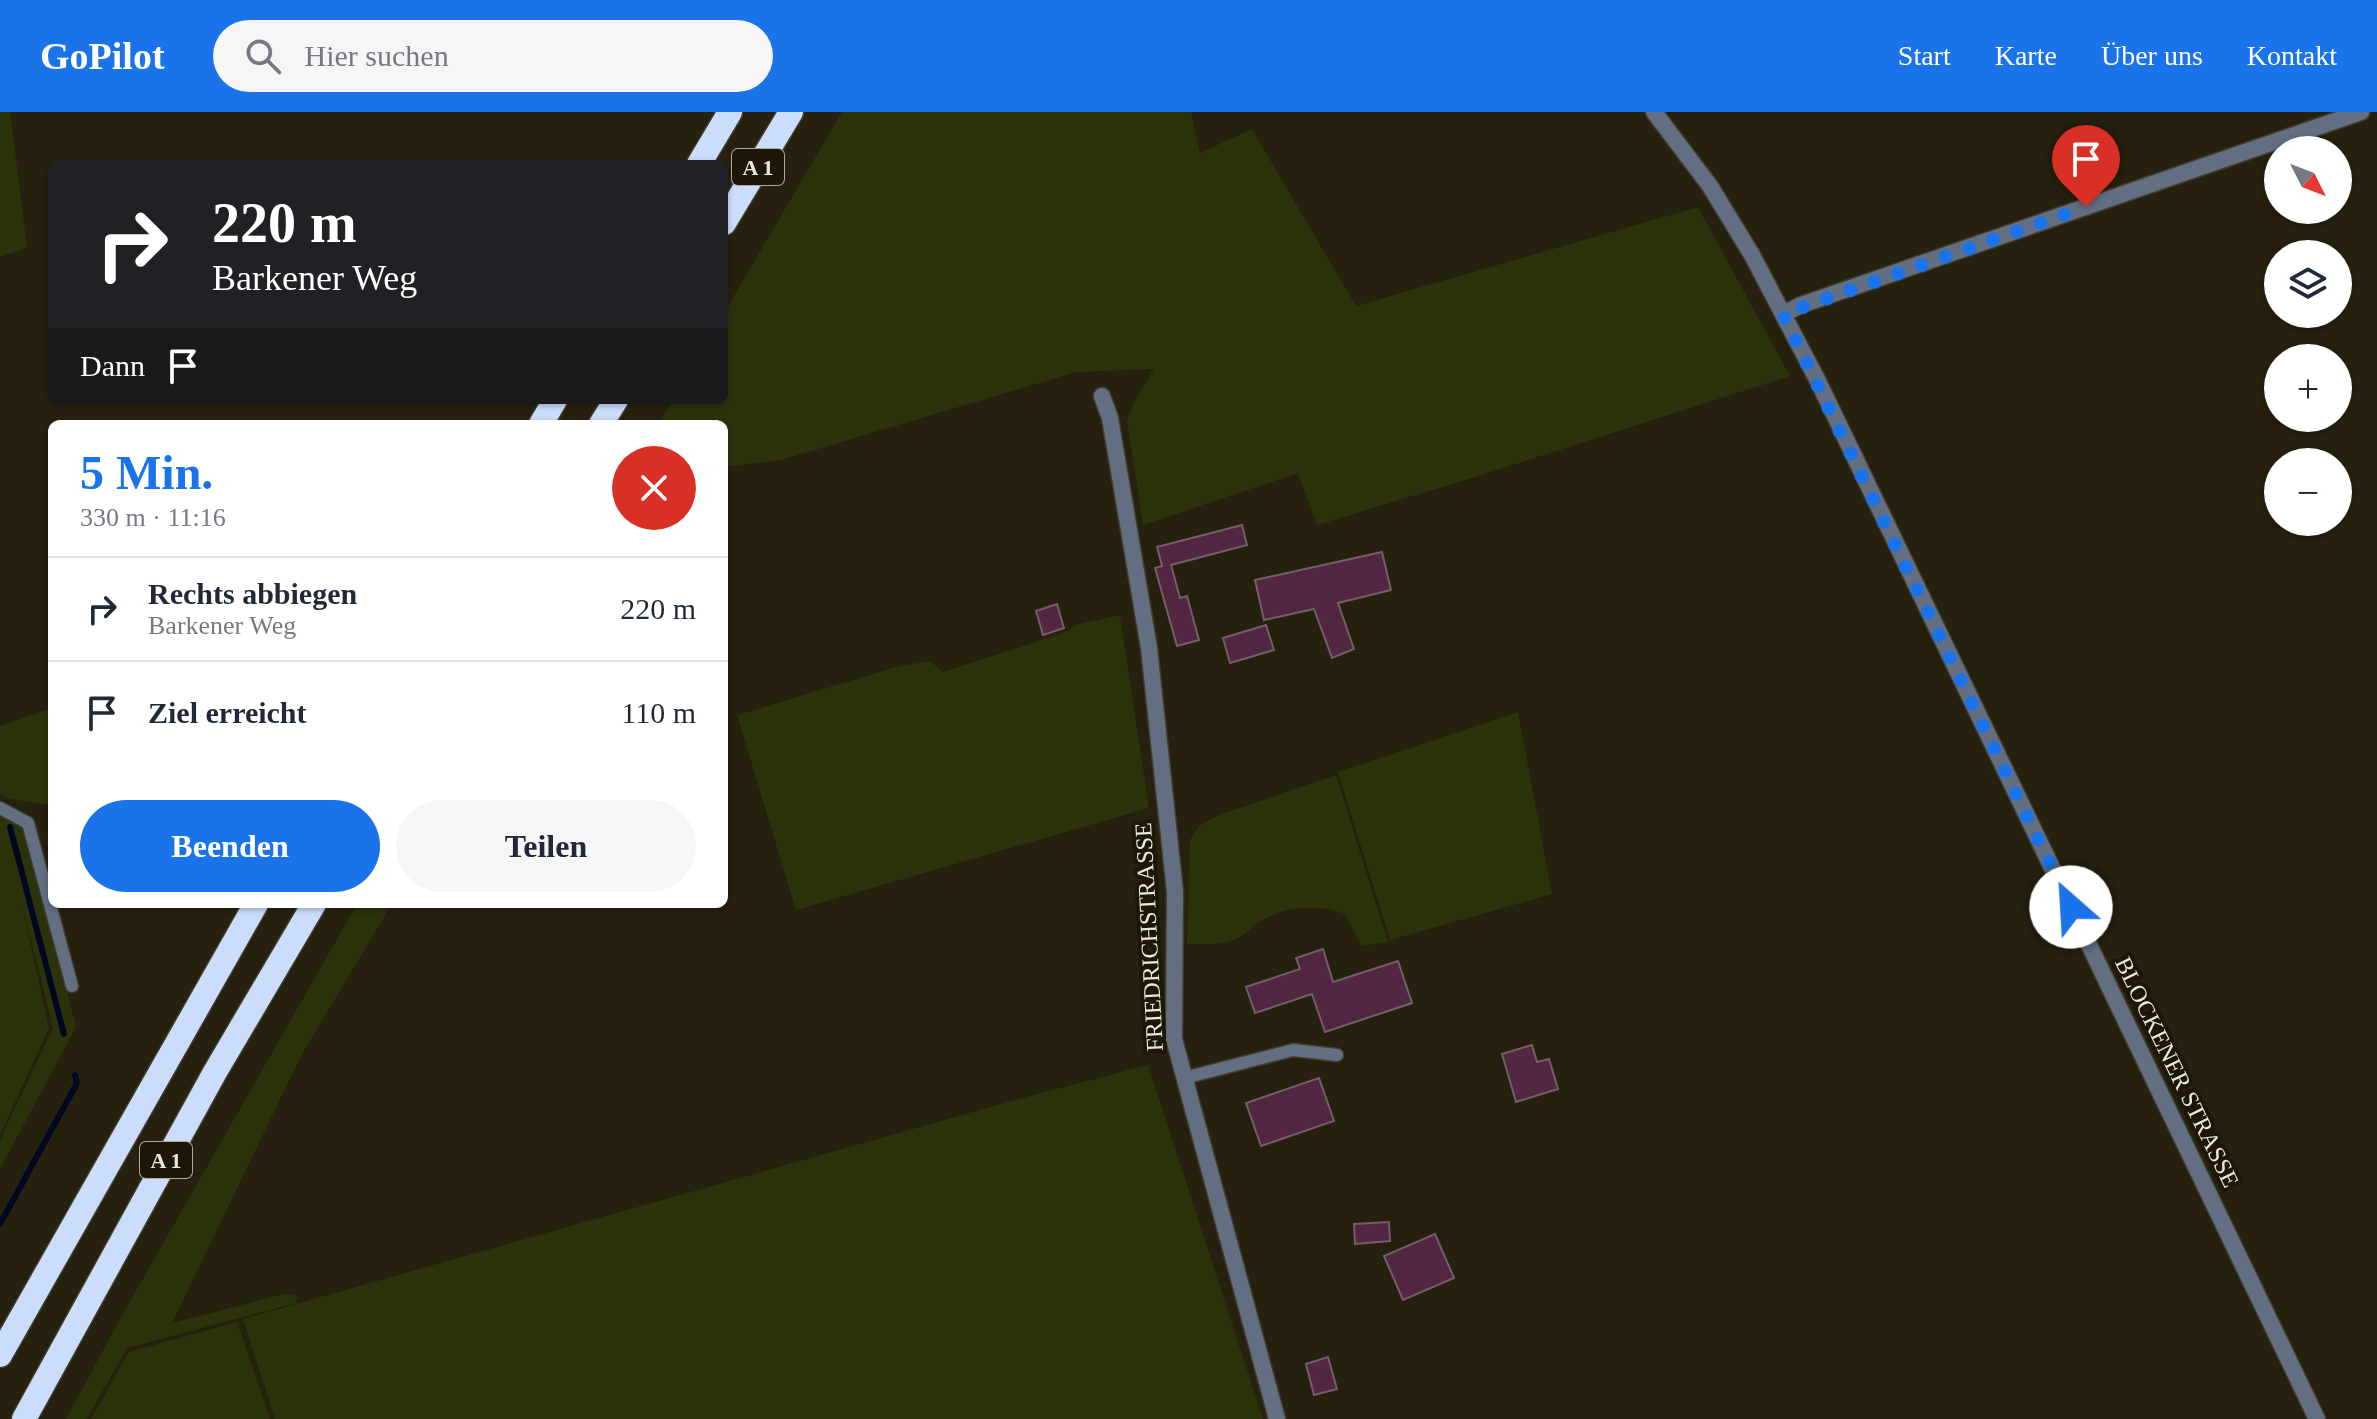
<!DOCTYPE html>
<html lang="de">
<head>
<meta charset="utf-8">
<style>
  body { margin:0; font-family:Georgia,serif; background:#f6f6f7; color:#1f2937; height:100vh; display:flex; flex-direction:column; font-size:30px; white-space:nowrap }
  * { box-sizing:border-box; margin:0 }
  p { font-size:26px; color:#747a83 }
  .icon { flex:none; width:44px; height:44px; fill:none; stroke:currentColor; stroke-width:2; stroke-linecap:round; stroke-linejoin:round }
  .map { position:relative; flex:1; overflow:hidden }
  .side { position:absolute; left:48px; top:308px; width:680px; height:488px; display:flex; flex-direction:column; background:#fff; border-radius:12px; box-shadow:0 2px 6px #0004 }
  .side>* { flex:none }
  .guide { position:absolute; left:48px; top:48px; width:680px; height:244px; border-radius:12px; box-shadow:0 2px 6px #0004; background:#202124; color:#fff; overflow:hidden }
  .needle { width:52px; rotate:132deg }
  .buttons { position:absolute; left:2264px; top:24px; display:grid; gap:16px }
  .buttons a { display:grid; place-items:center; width:88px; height:88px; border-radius:50%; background:#fff; box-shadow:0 2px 6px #0004; font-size:40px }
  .pin { position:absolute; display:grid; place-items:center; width:68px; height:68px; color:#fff; margin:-82px -34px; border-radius:50% 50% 50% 0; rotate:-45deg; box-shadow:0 0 8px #0007 }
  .pin .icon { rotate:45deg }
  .me { position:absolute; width:88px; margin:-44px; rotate:334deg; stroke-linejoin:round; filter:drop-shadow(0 0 6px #0008) }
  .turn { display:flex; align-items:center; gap:28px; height:168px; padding:0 32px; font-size:36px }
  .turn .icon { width:104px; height:104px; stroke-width:2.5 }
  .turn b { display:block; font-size:56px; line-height:68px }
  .then { display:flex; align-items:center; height:76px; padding:0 32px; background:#0003; gap:16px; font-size:30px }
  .round { display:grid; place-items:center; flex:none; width:84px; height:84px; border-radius:42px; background:#f6f6f7 }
  .headline { display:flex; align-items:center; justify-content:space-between; height:136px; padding:0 32px }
  h1 { font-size:48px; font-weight:700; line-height:60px; color:#1a73e8 }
  .cta { display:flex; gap:16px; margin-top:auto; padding:16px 32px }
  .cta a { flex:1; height:92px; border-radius:48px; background:#1a73e8; color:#fff; font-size:32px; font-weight:700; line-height:92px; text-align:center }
  .cta a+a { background:#f6f6f7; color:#1f2937 }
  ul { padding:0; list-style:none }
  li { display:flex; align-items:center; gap:24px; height:104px; padding:0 32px; border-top:2px solid #e0e1e3 }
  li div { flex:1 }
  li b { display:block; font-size:30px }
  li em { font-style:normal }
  header { display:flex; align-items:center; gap:48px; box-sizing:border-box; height:112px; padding:0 40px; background:#1a73e8; color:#fff }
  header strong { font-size:38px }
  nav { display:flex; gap:44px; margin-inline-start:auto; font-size:28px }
  .search { width:560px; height:72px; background:#f6f6f7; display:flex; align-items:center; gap:20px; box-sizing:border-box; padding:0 28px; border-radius:44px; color:#747a83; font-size:30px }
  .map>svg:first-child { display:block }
  .green { fill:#2b330a }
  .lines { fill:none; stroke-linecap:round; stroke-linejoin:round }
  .stream { stroke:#000720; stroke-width:6 }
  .building { fill:#532641; stroke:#735e69; stroke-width:2 }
  .service-casing { stroke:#413c2b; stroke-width:15 }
  .minor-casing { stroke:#413c2b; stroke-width:19 }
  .tertiary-casing { stroke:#413c2b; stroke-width:19 }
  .motorway-casing { stroke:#413c2b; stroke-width:27 }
  .service { stroke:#636e83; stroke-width:12 }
  .minor { stroke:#636e83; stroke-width:16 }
  .tertiary { stroke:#636e83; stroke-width:16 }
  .motorway { stroke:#ccddfc; stroke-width:24 }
  .route { stroke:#1a73e8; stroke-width:14; stroke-dasharray:0 25.2 }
  .labels { text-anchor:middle; stroke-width:8; stroke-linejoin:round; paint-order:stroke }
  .shield { fill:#1c1706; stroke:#aca99c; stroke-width:2 }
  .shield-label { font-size:22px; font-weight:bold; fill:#eae7dc }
  .street-label { font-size:24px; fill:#eae7dc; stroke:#1c1706 }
</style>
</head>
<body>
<header>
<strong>GoPilot</strong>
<div class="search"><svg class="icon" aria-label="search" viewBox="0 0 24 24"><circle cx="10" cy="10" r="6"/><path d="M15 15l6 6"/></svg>Hier suchen</div>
<nav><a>Start</a><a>Karte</a><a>Über uns</a><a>Kontakt</a></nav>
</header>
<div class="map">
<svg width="2377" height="1307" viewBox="0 0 2377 1307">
  <rect width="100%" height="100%" fill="#26200e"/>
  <!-- green -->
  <g class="green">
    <path d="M0,0H10L27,136L0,145Z"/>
    <path d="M842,0H1191L1200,41L1252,17L1356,194L1698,95L1790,264L1472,366L1317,413L1298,361L1143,413L1127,308L1134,290L1154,257L1076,260L781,348L724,355V312H659L673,288H724V201Z"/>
    <path d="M1120,503L1149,696L796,798L737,603L900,554L930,549L943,560L1042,528L1070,518L1075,513Z"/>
    <path d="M52,596V694L5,686L0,682V614Z"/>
    <path d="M1518,600L1552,782L1390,828L1338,660Z"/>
    <path d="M1336,663L1388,830L1362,834L1345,802C1315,791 1283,794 1256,812C1250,817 1244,824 1236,827C1221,834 1203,832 1187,832L1190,728L1199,714L1219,703Z"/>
    <path d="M0,702L25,715L76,915L0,1057V1028L53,916L21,788L49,916L0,1023Z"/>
    <path d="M357,792H392L302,942L172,1211L284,1182L297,1184L296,1191L127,1236L87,1307H66L121,1205Z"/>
    <path d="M1148,953L1263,1307H275L243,1207L1026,985Z"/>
    <path d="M237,1210L270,1307H91L129,1240Z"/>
  </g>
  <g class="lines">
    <!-- stream -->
    <g class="stream">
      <path d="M10,715L64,922"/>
      <path d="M0,1112L77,971L75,963"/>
    </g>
  </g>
  <!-- building -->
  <g class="building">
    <path d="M1242,413L1247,433L1171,453L1180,486L1187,484L1199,528L1177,534L1155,456L1162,454L1157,435Z"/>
    <path d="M1382,440L1391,478L1338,491L1354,537L1332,546L1314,497L1264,508L1255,468Z"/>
    <path d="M1057,492L1064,516L1043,523L1036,499Z"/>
    <path d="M1266,513L1274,538L1230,551L1223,526Z"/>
    <path d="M1323,837L1333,870L1398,849L1412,891L1325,920L1312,882L1255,901L1246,875L1300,857L1296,846Z"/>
    <path d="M1532,933L1537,950L1549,947L1558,977L1516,990L1502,942Z"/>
    <path d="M1319,966L1334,1009L1261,1034L1246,991Z"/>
    <path d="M1389,1110L1390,1129L1355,1132L1354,1112Z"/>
    <path d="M1435,1122L1454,1166L1403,1188L1384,1144Z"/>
    <path d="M1328,1245L1337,1277L1314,1283L1306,1252Z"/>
  </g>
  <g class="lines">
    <!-- service casing -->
    <g class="service-casing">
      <g id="service">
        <path d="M0,696L28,711L72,874"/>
        <path d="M1184,966L1293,938L1337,943"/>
      </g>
    </g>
    <!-- minor casing -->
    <g class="minor-casing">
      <g id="minor">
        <path d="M1783,202L1801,193L2361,0"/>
        <path d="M1102,284L1110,306L1149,536L1175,780L1174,927L1277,1307"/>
      </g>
    </g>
    <!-- tertiary casing -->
    <g class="tertiary-casing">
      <path id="tertiary" d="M1654,0L1710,74L1752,143L1818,269L2317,1307"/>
    </g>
    <!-- motorway casing -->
    <g class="motorway-casing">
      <g id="motorway">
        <path d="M699,52L730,0"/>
        <path d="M724,111L791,0"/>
        <path d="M541,312L555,288"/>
        <path d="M601,312L616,288"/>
        <path d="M0,1243L256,792"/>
        <path d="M24,1307L215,960L314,792"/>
      </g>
    </g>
    <!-- service -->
    <use href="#service" class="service"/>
    <!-- minor -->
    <use href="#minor" class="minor"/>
    <!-- tertiary -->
    <use href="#tertiary" class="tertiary"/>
    <!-- motorway -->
    <use href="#motorway" class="motorway"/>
  </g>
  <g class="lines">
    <!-- route -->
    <path class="route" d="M2071,795L1783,202L2086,95"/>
  </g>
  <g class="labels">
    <!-- shield labels -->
    <g class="shield">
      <rect x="732" y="37" width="52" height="36" rx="6"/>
      <rect x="140" y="1030" width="52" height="36" rx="6"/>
    </g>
    <g class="shield-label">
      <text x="758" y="63">A 1</text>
      <text x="166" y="1056">A 1</text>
    </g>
    <!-- street labels -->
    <g class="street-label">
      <text transform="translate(1149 825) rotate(-93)" y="8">FRIEDRICHSTRASSE</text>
      <text transform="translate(2177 960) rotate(64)" y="8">BLOCKENER STRASSE</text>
    </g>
  </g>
</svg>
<div class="buttons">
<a><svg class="needle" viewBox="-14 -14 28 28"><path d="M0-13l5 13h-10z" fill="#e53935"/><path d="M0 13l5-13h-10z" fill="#747a83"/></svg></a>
<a><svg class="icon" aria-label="layers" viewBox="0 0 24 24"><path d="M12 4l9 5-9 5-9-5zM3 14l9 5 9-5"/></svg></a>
<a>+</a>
<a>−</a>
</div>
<div class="pin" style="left:2086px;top:95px;background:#d93025"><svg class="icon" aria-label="arrive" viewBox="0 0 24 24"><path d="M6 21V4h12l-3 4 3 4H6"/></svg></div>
<svg class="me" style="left:2071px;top:795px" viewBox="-20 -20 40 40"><circle r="19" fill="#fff"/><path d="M0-13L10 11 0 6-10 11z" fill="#1a73e8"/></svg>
<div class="guide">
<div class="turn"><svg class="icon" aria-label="right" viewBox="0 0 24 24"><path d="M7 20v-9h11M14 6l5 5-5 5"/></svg><div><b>220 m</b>Barkener Weg</div></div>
<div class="then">Dann<svg class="icon" aria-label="arrive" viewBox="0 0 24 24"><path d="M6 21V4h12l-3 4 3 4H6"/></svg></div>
</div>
<section class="side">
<div class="headline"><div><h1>5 Min.</h1><p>330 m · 11:16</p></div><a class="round" style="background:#d93025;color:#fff"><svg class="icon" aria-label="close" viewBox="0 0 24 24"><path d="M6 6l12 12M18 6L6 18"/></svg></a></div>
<ul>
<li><svg class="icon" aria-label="right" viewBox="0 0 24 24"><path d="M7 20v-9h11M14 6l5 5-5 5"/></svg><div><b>Rechts abbiegen</b><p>Barkener Weg</p></div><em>220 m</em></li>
<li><svg class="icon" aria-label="arrive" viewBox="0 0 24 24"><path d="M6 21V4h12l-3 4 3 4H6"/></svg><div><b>Ziel erreicht</b></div><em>110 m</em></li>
</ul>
<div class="cta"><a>Beenden</a><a>Teilen</a></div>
</section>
</div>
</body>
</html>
